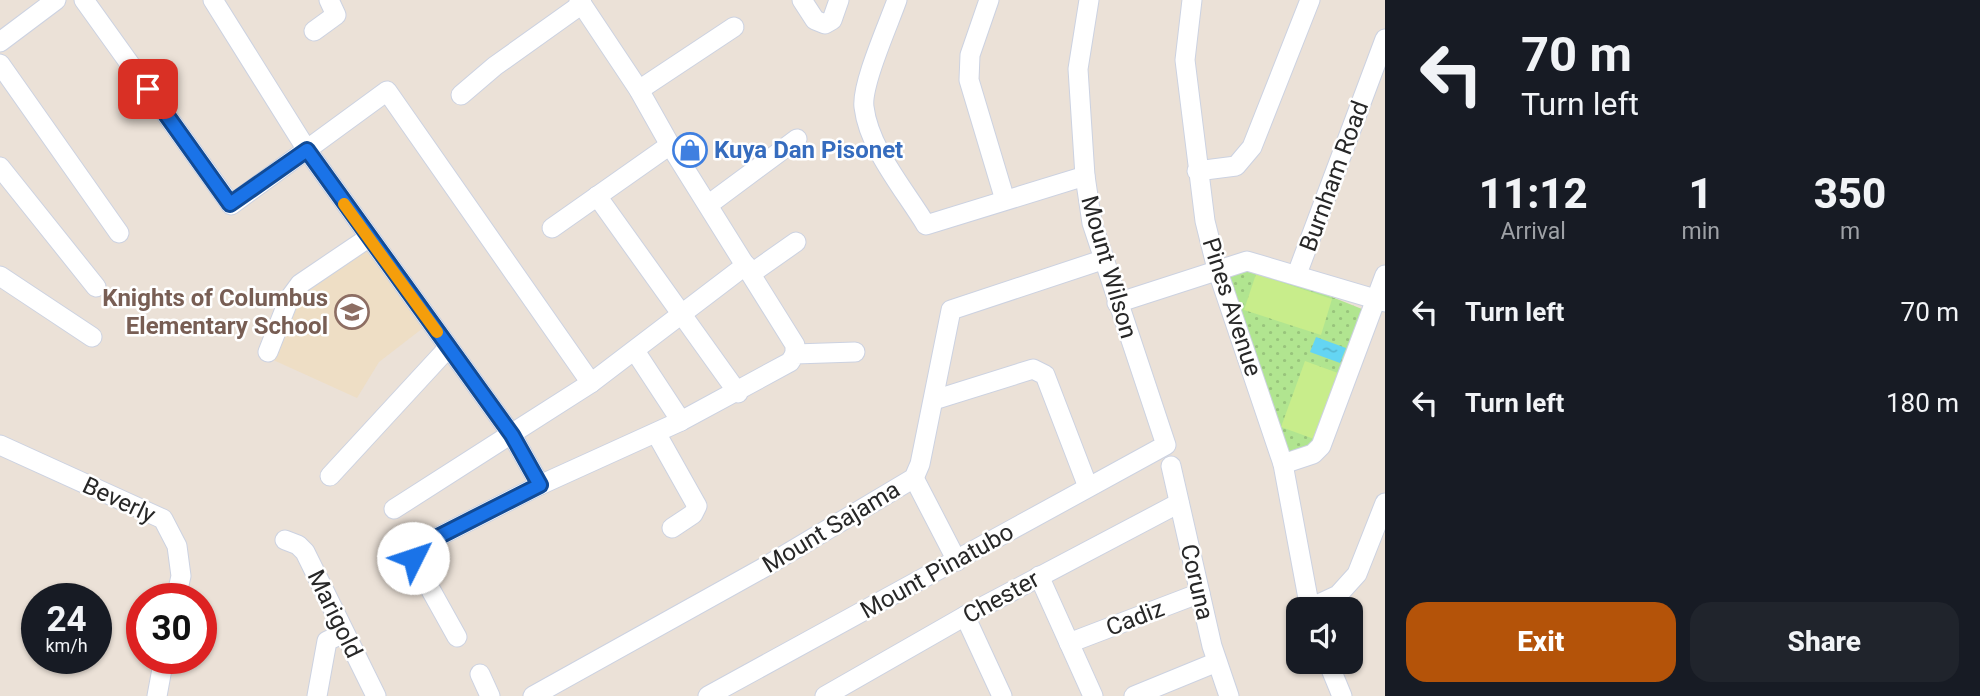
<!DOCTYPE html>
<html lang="en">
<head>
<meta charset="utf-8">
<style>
  body { margin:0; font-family:Roboto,sans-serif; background:#20242c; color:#f1f3f6; height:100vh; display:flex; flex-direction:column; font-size:26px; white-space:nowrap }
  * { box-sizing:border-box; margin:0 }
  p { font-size:23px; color:#9ea1a6 }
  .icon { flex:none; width:38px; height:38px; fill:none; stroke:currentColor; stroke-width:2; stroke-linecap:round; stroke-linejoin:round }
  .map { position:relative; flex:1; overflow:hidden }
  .details { display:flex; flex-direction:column; background:#171b24; width:595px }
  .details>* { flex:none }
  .top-card { background:#171b24; color:#f1f3f6; overflow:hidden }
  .fabs { position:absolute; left:1286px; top:597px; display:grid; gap:14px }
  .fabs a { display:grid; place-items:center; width:77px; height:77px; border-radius:14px; background:#171b24; box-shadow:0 2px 5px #0004; font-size:35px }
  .speed { position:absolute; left:21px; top:583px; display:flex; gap:14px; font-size:35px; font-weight:700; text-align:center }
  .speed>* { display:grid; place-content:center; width:91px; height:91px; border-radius:50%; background:#171b24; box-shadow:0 2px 5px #0004; line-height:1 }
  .speed small { font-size:18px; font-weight:400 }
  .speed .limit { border:10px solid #d22; background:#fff; color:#111 }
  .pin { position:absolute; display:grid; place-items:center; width:60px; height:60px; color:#fff; margin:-30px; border-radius:14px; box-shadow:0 4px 10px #0006 }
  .me { position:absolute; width:77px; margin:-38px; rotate:49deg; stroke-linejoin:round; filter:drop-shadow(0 0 5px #0008) }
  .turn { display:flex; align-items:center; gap:24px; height:147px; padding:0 21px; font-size:32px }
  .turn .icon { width:91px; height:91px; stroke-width:2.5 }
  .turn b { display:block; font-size:49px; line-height:60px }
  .eta { display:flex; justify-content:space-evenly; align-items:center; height:119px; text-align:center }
  .eta b { font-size:42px; font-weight:800; line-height:49px }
  .primary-button { display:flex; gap:14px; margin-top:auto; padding:14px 21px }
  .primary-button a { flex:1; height:80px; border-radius:21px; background:#b45309; color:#fff; font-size:28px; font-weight:800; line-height:80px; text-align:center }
  .primary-button a+a { background:#20242c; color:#f1f3f6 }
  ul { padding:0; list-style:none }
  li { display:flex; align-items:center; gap:21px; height:91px; padding:0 21px }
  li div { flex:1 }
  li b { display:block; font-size:26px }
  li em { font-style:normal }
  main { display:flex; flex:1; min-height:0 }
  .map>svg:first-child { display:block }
  .education { fill:#eedec5 }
  .park { fill:url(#park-dots) }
  .pitch { fill:#c8ed8b }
  .water { fill:url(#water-ripples) }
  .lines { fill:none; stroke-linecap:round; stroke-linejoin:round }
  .minor-casing { stroke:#ccd2e1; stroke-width:21 }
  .minor { stroke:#fff; stroke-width:19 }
  .route-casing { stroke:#114b97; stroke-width:18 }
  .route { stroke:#1a73e8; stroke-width:12 }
  .slow { stroke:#f59e0b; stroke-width:12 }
  .labels { text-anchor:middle; stroke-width:5; stroke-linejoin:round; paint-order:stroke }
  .shop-label { font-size:24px; font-weight:bold; fill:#366cbe; stroke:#fff; text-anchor:start }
  .street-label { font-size:24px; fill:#272727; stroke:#fff }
  .education-label { font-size:24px; font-weight:bold; fill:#785e54; stroke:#fff; text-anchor:end }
</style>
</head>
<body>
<main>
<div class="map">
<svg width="1385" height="696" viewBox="0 0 1385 696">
  <defs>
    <pattern id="park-dots" width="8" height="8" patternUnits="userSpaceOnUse" patternTransform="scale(1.75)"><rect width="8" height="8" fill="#b1e590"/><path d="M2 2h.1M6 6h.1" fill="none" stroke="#98c47c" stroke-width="1.8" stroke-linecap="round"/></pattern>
    <pattern id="water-ripples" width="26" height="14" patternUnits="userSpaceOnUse" patternTransform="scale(1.75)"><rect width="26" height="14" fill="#64d5f3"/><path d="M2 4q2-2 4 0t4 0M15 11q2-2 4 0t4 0" fill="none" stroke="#57b7d0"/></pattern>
  </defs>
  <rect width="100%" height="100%" fill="#ebe1d7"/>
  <!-- education -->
  <path class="education" d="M364,246L423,328L379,362L357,398L271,359L300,295Z"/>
  <!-- park -->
  <path class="park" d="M1252,265L1367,311L1315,443L1291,456L1285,452L1228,279L1232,272Z"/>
  <!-- pitch -->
  <g class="pitch">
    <path d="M1256,274L1332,299L1321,335L1244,310Z"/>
    <path d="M1305,361L1338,373L1314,439L1281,427Z"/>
  </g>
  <!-- water -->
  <path class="water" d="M1316,337L1346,348L1340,363L1310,352Z"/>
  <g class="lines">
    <!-- minor casing -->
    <g class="minor-casing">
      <g id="minor">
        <path d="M84,0L231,205L387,91L591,383"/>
        <path d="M213,0L307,150L512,435L540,485"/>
        <path d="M579,0L639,90L670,145L795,345V354"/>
        <path d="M802,0L815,20L825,24L832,20L839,0"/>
        <path d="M897,0C889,23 861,85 864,107C869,149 905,190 926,225L1085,176"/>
        <path d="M989,0L970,55L969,80L1005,200"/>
        <path d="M1192,0L1185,60L1205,221L1217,269L1283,464L1310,609"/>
        <path d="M314,31L336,15L329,0"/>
        <path d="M0,42L56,0"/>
        <path d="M0,64L119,233"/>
        <path d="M639,90L734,27"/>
        <path d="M461,95L495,66L582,4"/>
        <path d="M0,167L96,287"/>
        <path d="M1197,171L1236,166L1252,147L1310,0"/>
        <path d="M597,196L738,393"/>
        <path d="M708,205L797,139"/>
        <path d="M552,228L670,145"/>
        <path d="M752,273L796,242"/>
        <path d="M1297,274L1385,39"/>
        <path d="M0,276L92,337"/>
        <path d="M1117,303L1247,261L1385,302"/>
        <path d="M635,351L681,421"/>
        <path d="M268,352L289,299L300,284L368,238"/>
        <path d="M934,400L1033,369L1045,375L1088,487"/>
        <path d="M656,433L697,506L693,514L672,528"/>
        <path d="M0,445L163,519L177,546L181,576L176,598"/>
        <path d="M1283,464L1313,454L1321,446L1385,275"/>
        <path d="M1171,466L1212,646L1229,696"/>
        <path d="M330,476L448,348"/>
        <path d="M914,478L957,561"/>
        <path d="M394,509L591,383L746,265"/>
        <path d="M285,540L298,545L305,552L376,696"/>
        <path d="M1039,576L1093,696"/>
        <path d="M1310,608L1338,595L1357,574L1385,503"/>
        <path d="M965,616L1002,696"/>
        <path d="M457,637L413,558L412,554L420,546L540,485L681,421L790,362L795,354L855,352"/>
        <path d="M1069,643L1200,593"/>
        <path d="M1328,662L1342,696"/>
        <path d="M480,674L490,696"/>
        <path d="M157,696L164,658"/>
        <path d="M317,696L327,641L344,633"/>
        <path d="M533,696L763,568L914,478L920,464L951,310L1102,260"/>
        <path d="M708,696L1166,445L1092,223L1085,176L1078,69L1089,0"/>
        <path d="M825,696L965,616L1179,503"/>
        <path d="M1134,696L1217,662"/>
      </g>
    </g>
    <!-- minor -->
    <use href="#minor" class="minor"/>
  </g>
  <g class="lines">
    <!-- route casing -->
    <g class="route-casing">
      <path id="route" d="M148,89L230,204L307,150L512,435L540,485L420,546L412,554L413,558"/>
    </g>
    <!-- route -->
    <use href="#route" class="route"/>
    <!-- slow -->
    <path class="slow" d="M344,204L437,332"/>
  </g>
  <!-- icons -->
  <defs>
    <g id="shop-ring" transform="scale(1.75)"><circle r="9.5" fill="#fff" stroke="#3f7fe0" stroke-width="1.5"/><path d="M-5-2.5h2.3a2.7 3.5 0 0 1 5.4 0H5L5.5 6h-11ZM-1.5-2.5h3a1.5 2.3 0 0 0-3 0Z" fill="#3f7fe0"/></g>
    <g id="school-ring" transform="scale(1.75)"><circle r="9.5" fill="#fff" stroke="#8d6e63" stroke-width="1.5"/><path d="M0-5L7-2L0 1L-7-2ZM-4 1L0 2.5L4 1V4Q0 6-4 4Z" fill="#8d6e63"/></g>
  </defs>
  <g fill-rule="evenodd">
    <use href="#shop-ring" x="690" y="150"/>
    <use href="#school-ring" x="352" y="312"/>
  </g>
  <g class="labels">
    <!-- shop labels -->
    <g class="shop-label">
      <text x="714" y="158">Kuya Dan Pisonet</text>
    </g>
    <!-- street labels -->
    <g class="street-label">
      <text transform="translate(1334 176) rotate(-70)" y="8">Burnham Road</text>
      <text transform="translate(1109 267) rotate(74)" y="8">Mount Wilson</text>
      <text transform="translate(1232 307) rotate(72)" y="8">Pines Avenue</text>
      <text transform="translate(119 500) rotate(25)" y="8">Beverly</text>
      <text transform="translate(831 527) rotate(-31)" y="8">Mount Sajama</text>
      <text transform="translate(937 571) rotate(-29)" y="8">Mount Pinatubo</text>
      <text transform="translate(1197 582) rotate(77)" y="8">Coruna</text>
      <text transform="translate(1001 597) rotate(-29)" y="8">Chester</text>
      <text transform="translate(335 614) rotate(64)" y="8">Marigold</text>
      <text transform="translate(1135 618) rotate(-21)" y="8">Cadiz</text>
    </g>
    <!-- education labels -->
    <g class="education-label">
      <text x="328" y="306">Knights of Columbus<tspan x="328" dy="28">Elementary School</tspan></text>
    </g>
  </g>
</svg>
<div class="fabs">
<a><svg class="icon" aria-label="sound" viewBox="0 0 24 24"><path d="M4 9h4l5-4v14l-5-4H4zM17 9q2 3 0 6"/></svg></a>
</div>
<div class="speed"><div>24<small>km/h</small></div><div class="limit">30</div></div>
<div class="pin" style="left:148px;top:89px;background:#d93025"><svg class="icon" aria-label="arrive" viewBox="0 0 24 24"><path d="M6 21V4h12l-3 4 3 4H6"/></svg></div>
<svg class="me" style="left:413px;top:558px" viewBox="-20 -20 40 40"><circle r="19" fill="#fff"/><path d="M0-13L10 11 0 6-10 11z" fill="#1a73e8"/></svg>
</div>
<section class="details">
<div class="top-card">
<div class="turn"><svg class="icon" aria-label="left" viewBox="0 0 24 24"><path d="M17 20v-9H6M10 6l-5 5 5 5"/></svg><div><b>70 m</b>Turn left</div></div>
</div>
<div class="eta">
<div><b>11:12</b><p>Arrival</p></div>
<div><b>1</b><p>min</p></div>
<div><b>350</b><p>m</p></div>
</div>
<ul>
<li><svg class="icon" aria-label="left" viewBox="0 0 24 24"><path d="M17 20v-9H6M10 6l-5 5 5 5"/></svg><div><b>Turn left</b></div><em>70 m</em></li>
<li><svg class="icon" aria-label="left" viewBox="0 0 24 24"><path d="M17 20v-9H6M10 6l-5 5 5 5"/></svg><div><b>Turn left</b></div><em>180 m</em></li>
</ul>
<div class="primary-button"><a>Exit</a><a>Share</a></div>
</section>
</main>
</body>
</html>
